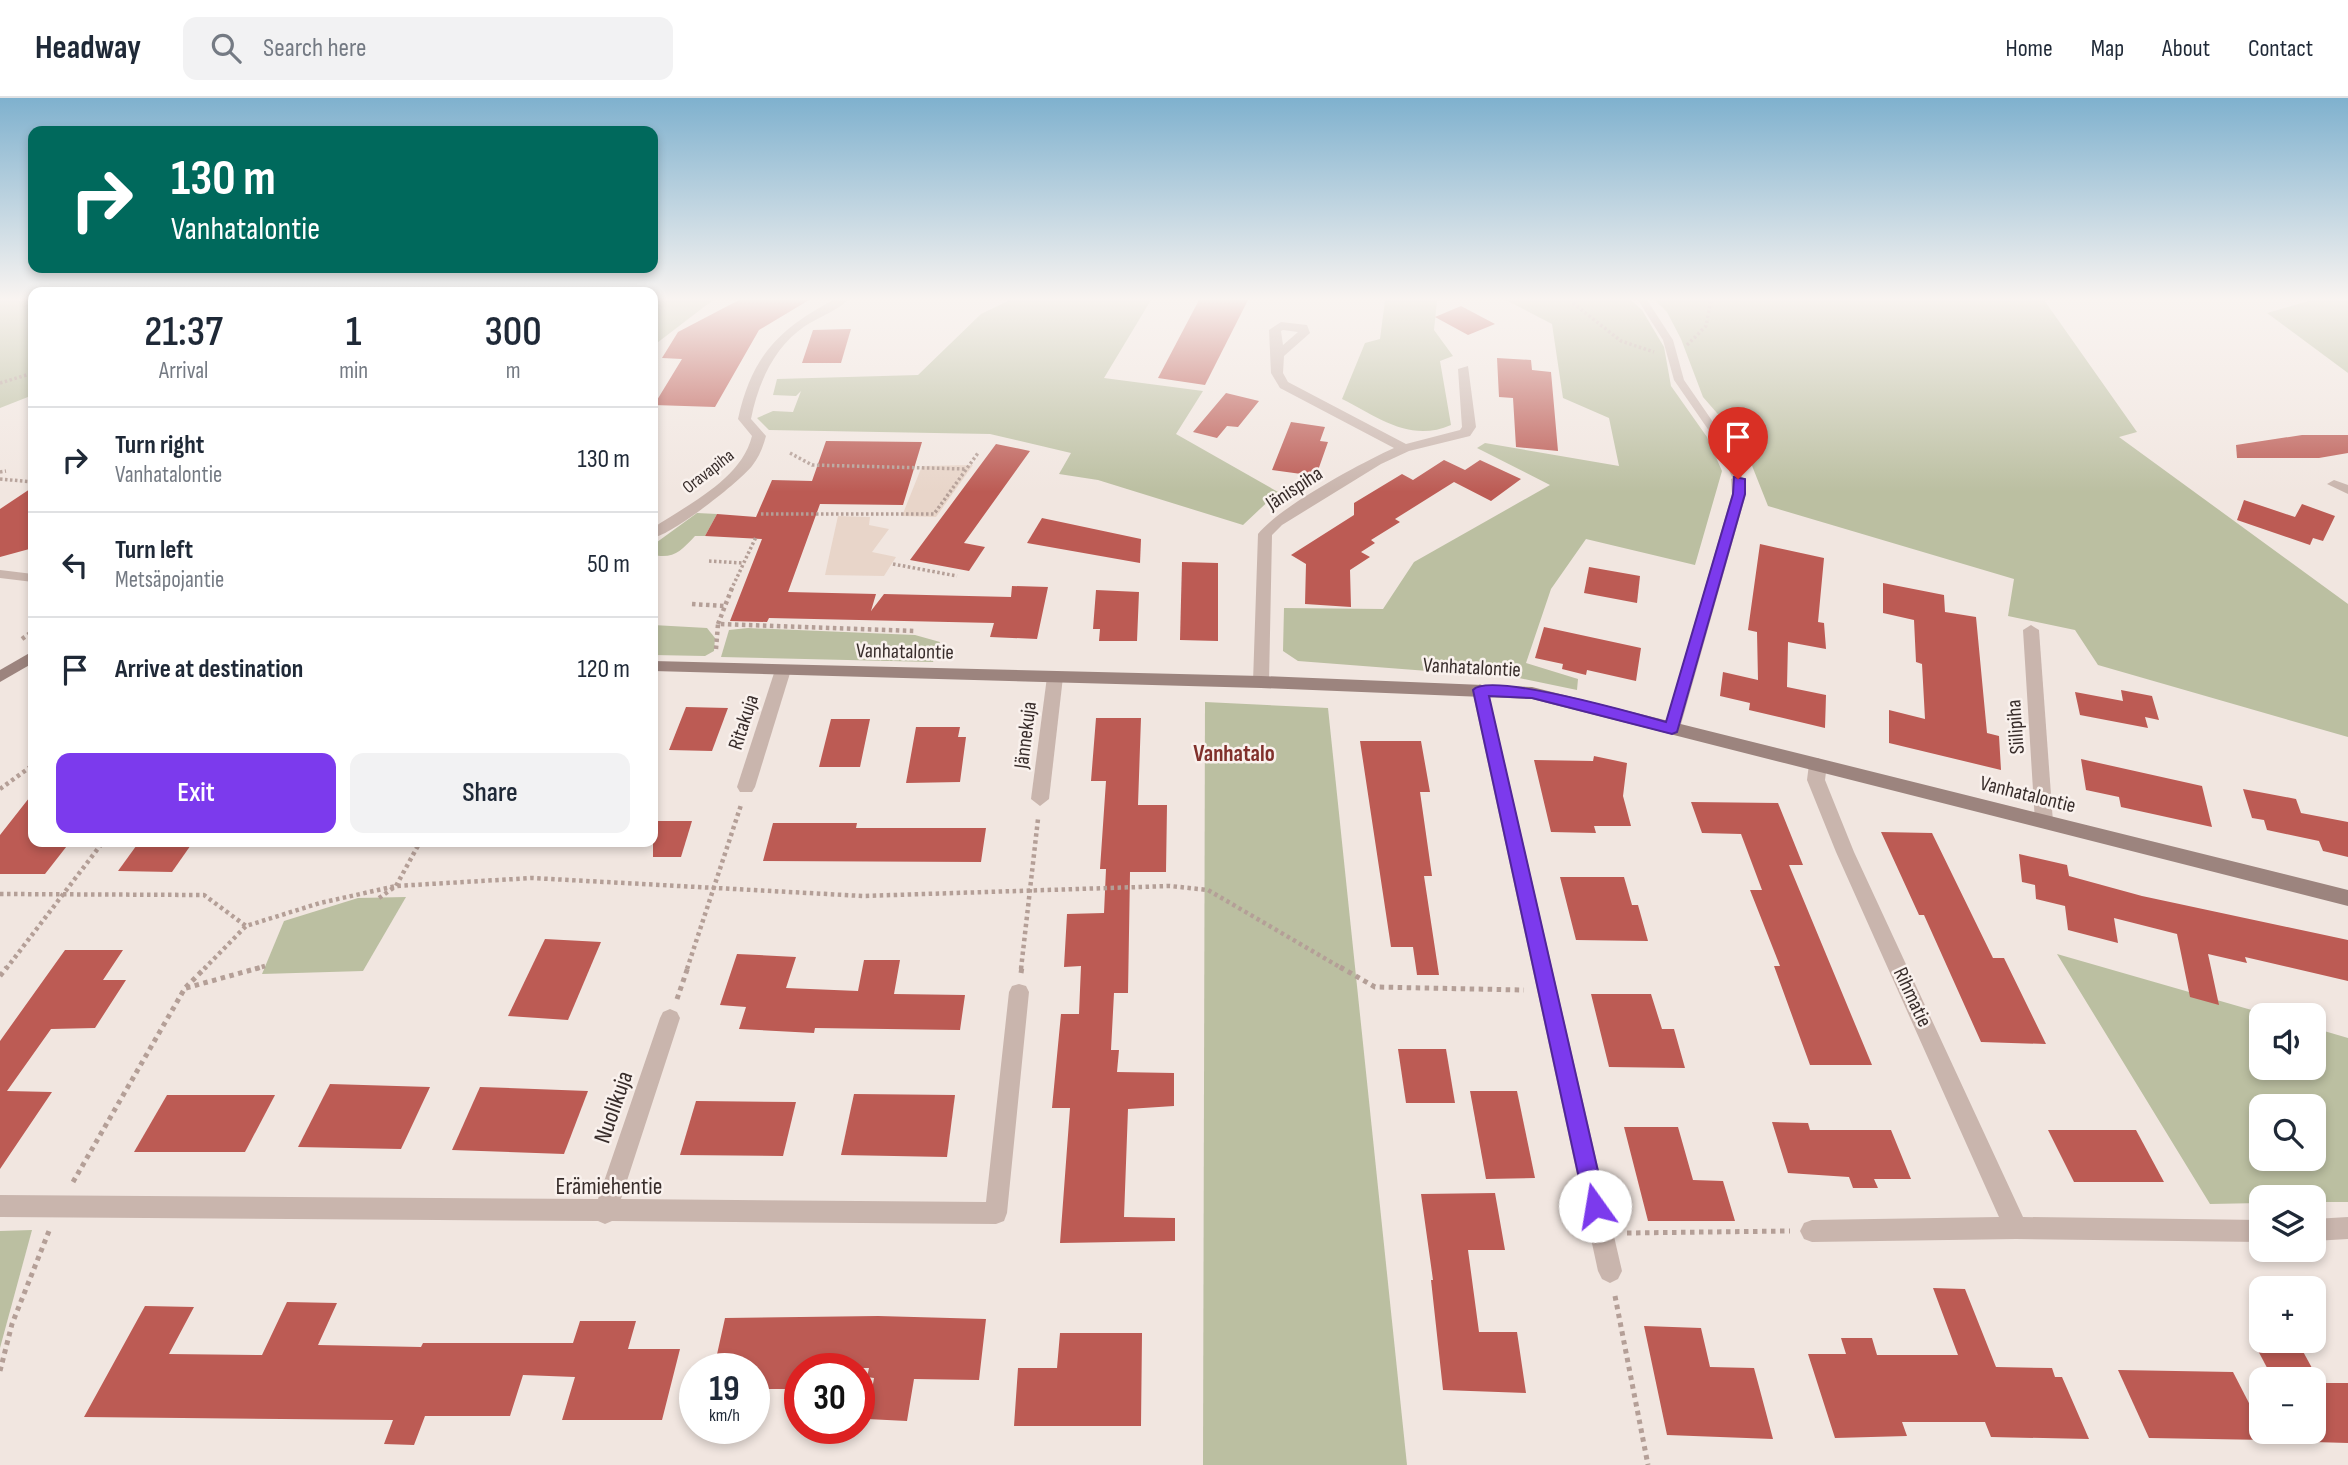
<!DOCTYPE html>
<html lang="en">
<head>
<meta charset="utf-8">
<style>
  body { margin:0; font-family:"Sofia Sans Condensed",sans-serif; background:#f2f2f3; color:#1f2937; height:100vh; display:flex; flex-direction:column; font-size:26px; white-space:nowrap }
  * { box-sizing:border-box; margin:0 }
  p { font-size:23px; color:#747a83 }
  .icon { flex:none; width:38px; height:38px; fill:none; stroke:currentColor; stroke-width:2; stroke-linecap:round; stroke-linejoin:round }
  .map { position:relative; flex:1; overflow:hidden }
  .side { position:absolute; left:28px; top:189px; width:630px; height:560px; display:flex; flex-direction:column; background:#fff; border-radius:14px; box-shadow:0 4px 10px #0003 }
  .side>* { flex:none }
  .guide { position:absolute; left:28px; top:28px; width:630px; height:147px; border-radius:14px; box-shadow:0 4px 10px #0003; background:#00695c; color:#fff; overflow:hidden }
  .controls { position:absolute; left:2249px; top:905px; display:grid; gap:14px }
  .controls a { display:grid; place-items:center; width:77px; height:77px; border-radius:14px; background:#fff; box-shadow:0 4px 10px #0003; font-size:35px }
  .speed { position:absolute; left:679px; top:1255px; display:flex; gap:14px; font-size:35px; font-weight:700; text-align:center }
  .speed>* { display:grid; place-content:center; width:91px; height:91px; border-radius:50%; background:#fff; box-shadow:0 4px 10px #0003; line-height:1 }
  .speed small { font-size:18px; font-weight:400 }
  .speed .limit { border:10px solid #d22; background:#fff; color:#111 }
  .pin { position:absolute; display:grid; place-items:center; width:60px; height:60px; color:#fff; margin:-72px -30px; border-radius:50% 50% 50% 0; rotate:-45deg; box-shadow:0 0 7px #0007 }
  .pin .icon { rotate:45deg }
  .me { position:absolute; width:77px; margin:-38px; rotate:347deg; stroke-linejoin:round; filter:drop-shadow(0 0 5px #0008) }
  .turn { display:flex; align-items:center; gap:24px; height:147px; padding:0 28px; font-size:32px }
  .turn .icon { width:91px; height:91px; stroke-width:2.5 }
  .turn b { display:block; font-size:49px; line-height:60px }
  .eta { display:flex; justify-content:space-evenly; align-items:center; height:119px; text-align:center }
  .eta b { font-size:42px; font-weight:600; line-height:49px }
  .cta { display:flex; gap:14px; margin-top:auto; padding:14px 28px }
  .cta a { flex:1; height:80px; border-radius:14px; background:#7c3aed; color:#fff; font-size:28px; font-weight:600; line-height:80px; text-align:center }
  .cta a+a { background:#f2f2f3; color:#1f2937 }
  ul { padding:0; list-style:none }
  li { display:flex; align-items:center; gap:21px; height:105px; padding:0 28px; border-top:2px solid #e0e1e3 }
  li div { flex:1 }
  li b { display:block; font-size:26px }
  li em { font-style:normal }
  header { display:flex; align-items:center; gap:42px; box-sizing:border-box; height:98px; padding:0 35px; background:#fff; border-bottom:2px solid #e0e1e3 }
  header strong { font-size:33px }
  nav { display:flex; gap:38px; margin-inline-start:auto; font-size:24px }
  .search { width:490px; height:63px; background:#f2f2f3; display:flex; align-items:center; gap:18px; box-sizing:border-box; padding:0 24px; border-radius:14px; color:#747a83; font-size:26px }
  .map>svg:first-child { display:block }
  .green { fill:#bbbfa1; fill-rule:evenodd }
  .plaza { fill:#e8d5c9 }
  .building { fill:#bc5b54 }
  .lines { fill:none; stroke-linecap:round; stroke-linejoin:round }
  .path-far2 { stroke:#b49f97; stroke-width:3.5; stroke-dasharray:2.5 2.5; stroke-linecap:butt }
  .path-far1 { stroke:#b49f97; stroke-width:4.5; stroke-dasharray:3.5 3.5; stroke-linecap:butt }
  .path { stroke:#b49f97; stroke-width:5; stroke-dasharray:4.5 4.5; stroke-linecap:butt }
  .lane { fill:#c9b5ad; fill-rule:evenodd }
  .street { fill:#c9b5ad; fill-rule:evenodd }
  .secondary { fill:#9c847e; fill-rule:evenodd }
  .route { fill:#7c3aed; stroke:#51269a; stroke-width:2 }
  .labels { text-anchor:middle; stroke-width:5; stroke-linejoin:round; paint-order:stroke }
  .far-street-label { font-size:18px; fill:#382d2b; stroke:#f9f1ed }
  .street-label { font-size:21px; fill:#382d2b; stroke:#f9f1ed }
  .neighbourhood-label { font-size:23px; font-weight:bold; fill:#80302b; stroke:#f9f1ed }
  .near-street-label { font-size:24px; fill:#382d2b; stroke:#f9f1ed }
</style>
</head>
<body>
<header>
<strong>Headway</strong>
<div class="search"><svg class="icon" aria-label="search" viewBox="0 0 24 24"><circle cx="10" cy="10" r="6"/><path d="M15 15l6 6"/></svg>Search here</div>
<nav><a>Home</a><a>Map</a><a>About</a><a>Contact</a></nav>
</header>
<div class="map">
<svg width="2348" height="1367" viewBox="0 0 2348 1367">
  <rect width="100%" height="100%" fill="#f1e6e0"/>
  <!-- green -->
  <g class="green">
    <path d="M0,202H33V297L0,310Z"/>
    <path d="M653,202H713L653,248Z"/>
    <path d="M1010,202H1151L1104,280L1203,293L1176,336L1278,394L1243,427L1098,382L1059,376L1071,355L990,336L769,332L757,320L773,313L793,314L801,293L796,298L773,297L777,281L918,277L981,216Z"/>
    <path d="M1385,202H1440L1437,203L1434,232L1453,258L1440,263L1451,327C1410,345 1378,319 1342,301L1365,245L1380,241Z"/>
    <path d="M1506,202H1631L1642,212L1664,249L1671,288L1707,339L1722,373L1695,467L1586,441L1551,491L1526,565L1578,581L1577,592L1519,580L1298,563L1283,553L1284,510L1383,511L1414,464L1550,387L1477,350L1485,345L1619,368L1609,320L1563,300L1552,226Z"/>
    <path d="M1655,202H2044L2137,334L2119,339L2348,506V639L2098,567L2075,532L2008,518L2014,481L1768,408L1743,345L1703,299L1681,241L1667,214Z"/>
    <path d="M2312,202H2348V275L2267,215Z"/>
    <path d="M697,415L717,416L705,438H695C681,453 674,461 653,457V447Z"/>
    <path d="M653,527L707,530L715,540L714,553L705,558L653,557Z"/>
    <path d="M748,530L915,537L940,544L933,564L721,559L729,532Z"/>
    <path d="M1205,604L1328,610L1407,1367H1203Z"/>
    <path d="M406,799L363,873L262,876L284,823L358,800Z"/>
    <path d="M2057,856L2269,917H2261V970H2314V930L2348,940V1104H2314V1099H2261V1105L2210,1106ZM2261,1008H2314V1060H2261Z"/>
    <path d="M32,1132L0,1250V1133Z"/>
  </g>
  <!-- plaza -->
  <g class="plaza">
    <path d="M973,367L936,419L902,418L922,368Z"/>
    <path d="M838,418L870,419L869,427L889,431L872,454L896,459L884,478L825,477Z"/>
  </g>
  <!-- building -->
  <g class="building">
    <path d="M739,202H809L759,232L715,309L654,307L682,261L662,260L678,234Z"/>
    <path d="M1199,202H1248L1205,287L1158,280Z"/>
    <path d="M1461,208L1495,226L1468,237L1435,219Z"/>
    <path d="M851,231L841,265H802L813,232Z"/>
    <path d="M1497,260L1531,262L1532,272L1551,274L1558,353L1516,349L1513,300L1499,299Z"/>
    <path d="M1226,295L1259,303L1238,329L1227,328L1217,340L1193,334Z"/>
    <path d="M1291,324L1325,329L1320,343L1328,344L1316,378L1272,372Z"/>
    <path d="M2302,337H2348V355L2319,360H2237L2236,347Z"/>
    <path d="M826,343L922,344L903,407L820,406L788,494L876,496L871,513L884,496L1011,499L1012,488L1048,489L1037,541L990,539L994,525L769,520L767,524L730,523L762,441L705,438L717,416L756,419L772,382L812,383Z"/>
    <path d="M996,346L1030,353L964,445L985,449L969,473L910,462Z"/>
    <path d="M1444,362L1465,372L1480,362L1521,381L1491,403L1454,384L1395,421L1400,424L1371,442L1375,445L1361,454L1370,459L1350,472L1351,509L1305,506L1306,466L1291,457L1354,417V405L1402,376L1413,382Z"/>
    <path d="M33,389V450L0,459V411Z"/>
    <path d="M2244,402L2295,419L2302,406L2335,418L2323,443L2313,440L2310,447L2237,422Z"/>
    <path d="M1042,420L1141,441L1140,465L1027,445Z"/>
    <path d="M1760,446L1824,460L1818,524L1824,525L1826,551L1788,544L1787,589L1826,597L1825,630L1749,612L1750,605L1720,598L1723,574L1758,582L1757,534L1748,532Z"/>
    <path d="M1182,464L1218,465V543L1180,542Z"/>
    <path d="M1589,469L1640,478L1637,505L1584,495Z"/>
    <path d="M1883,485L1944,497L1945,514L1976,519L1987,635L1999,638L2001,672L1889,645V612L1925,621L1922,566L1916,564L1914,522L1883,515Z"/>
    <path d="M1096,492L1139,494L1137,543H1099L1100,531H1093Z"/>
    <path d="M1544,529L1641,550L1636,583L1587,572L1586,577L1562,571L1563,566L1535,560Z"/>
    <path d="M2121,592L2152,598L2159,622L2145,619L2148,630L2080,617L2075,594L2123,603Z"/>
    <path d="M686,609L728,610L712,653L669,652Z"/>
    <path d="M1096,620H1141L1138,707H1167L1166,774H1130L1128,895H1114L1111,952H1119L1117,974L1174,975V1008L1128,1011L1124,1119L1175,1120V1143L1060,1145L1070,1010H1052L1061,916H1079L1081,868L1064,869L1067,816L1104,815L1106,771H1100L1106,683H1091Z"/>
    <path d="M831,621H870L860,669H819Z"/>
    <path d="M916,629H960L958,639H966L960,684L906,685Z"/>
    <path d="M1360,643H1421L1430,694H1420L1432,778H1424L1439,877H1417L1413,849H1391Z"/>
    <path d="M1594,658L1627,665L1623,698L1631,728H1594L1596,735L1551,734L1534,662L1593,663Z"/>
    <path d="M2081,661L2202,688L2212,729L2121,709L2119,699L2086,692Z"/>
    <path d="M2243,691L2296,701L2301,715L2348,724V759L2323,753L2319,743L2267,732L2264,722L2252,720Z"/>
    <path d="M33,695V744H70L45,776H0V737Z"/>
    <path d="M1691,704L1778,705L1803,767H1789L1872,967H1810L1774,868H1780L1750,792H1762L1741,736L1702,735Z"/>
    <path d="M653,723H692L681,759H653Z"/>
    <path d="M773,725H857L856,730H986L981,764L763,763Z"/>
    <path d="M1881,734L1932,735L1993,860H2004L2046,946L1981,944L1924,817H1919Z"/>
    <path d="M139,744H193L172,774L118,773Z"/>
    <path d="M2019,756L2067,767L2069,778L2142,798L2348,842V883L2245,859L2247,865L2208,856L2219,907L2190,899L2177,836L2114,820L2118,845L2068,832L2065,808L2036,801L2035,787L2022,784Z"/>
    <path d="M1560,779H1624L1632,807H1638L1648,843L1576,842Z"/>
    <path d="M545,841L601,844L568,922L508,918Z"/>
    <path d="M65,852H123L103,882H126L95,930L51,931L7,993L52,994L0,1071V943Z"/>
    <path d="M737,856L796,859L786,890L858,893L864,862H900L894,896L965,897L960,932L815,930L814,935L739,931L746,909L720,907Z"/>
    <path d="M1591,896H1651L1662,931H1674L1685,970L1609,969Z"/>
    <path d="M1398,951H1446L1455,1005H1406Z"/>
    <path d="M330,986L430,989L401,1051L298,1049Z"/>
    <path d="M480,989L588,993L564,1056L452,1052Z"/>
    <path d="M1470,993H1517L1535,1080L1486,1081Z"/>
    <path d="M854,996L955,997L947,1059L841,1057Z"/>
    <path d="M167,997H275L245,1054H134Z"/>
    <path d="M696,1003L796,1004L783,1058L680,1057Z"/>
    <path d="M1772,1024L1808,1025L1810,1032H1891L1911,1081H1874L1878,1090H1853L1849,1079L1788,1075Z"/>
    <path d="M1624,1029H1678L1693,1082L1723,1083L1735,1123H1648Z"/>
    <path d="M2048,1032H2136L2164,1084H2074Z"/>
    <path d="M1495,1095L1505,1152H1468L1479,1234H1517L1526,1295L1443,1292L1431,1182H1433L1421,1096Z"/>
    <path d="M1933,1190L1965,1191L1996,1269L2052,1270L2055,1279H2062L2089,1341L1991,1339L1985,1324H1902L1907,1338L1835,1340L1808,1256H1846L1841,1240H1872L1877,1257H1958Z"/>
    <path d="M287,1204L337,1205L318,1247L421,1249L423,1245H573L580,1223H636L628,1251H680L662,1322H562L575,1279L523,1277L510,1318H425L414,1347L384,1346L393,1322L84,1319L145,1208L194,1209L169,1256L262,1257Z"/>
    <path d="M878,1218L986,1221L979,1282L914,1281L907,1323L867,1321L874,1280L867,1279L869,1270H800V1291H754V1270H714L725,1220Z"/>
    <path d="M1644,1228L1701,1230L1710,1269L1754,1270L1773,1341L1667,1337Z"/>
    <path d="M1060,1235H1142L1141,1328H1014L1018,1270H1057Z"/>
    <path d="M2255,1247L2300,1248L2318,1281H2273Z"/>
    <path d="M2118,1272L2233,1274L2268,1342L2149,1340Z"/>
    <path d="M2314,1285H2348V1345L2314,1344Z"/>
  </g>
  <g class="lines">
    <!-- path-far2 -->
    <g class="path-far2">
      <path d="M1569,202L1621,243L1654,254"/>
      <path d="M1687,247L1706,228L1711,202"/>
      <path d="M0,285L33,275"/>
      <path d="M790,355L812,367L966,371"/>
      <path d="M0,374L6,373"/>
      <path d="M0,381L33,384"/>
      <path d="M761,416H934L978,355"/>
      <path d="M709,463L742,465"/>
      <path d="M893,466L957,478"/>
      <path d="M731,492L756,439"/>
    </g>
    <!-- path-far1 -->
    <g class="path-far1">
      <path d="M692,506L724,508"/>
      <path d="M718,526L732,490"/>
      <path d="M22,541L33,533"/>
      <path d="M716,551L718,526L914,533"/>
      <path d="M0,691L33,667"/>
      <path d="M0,796L204,797L246,828L320,805L396,788L532,780L863,798L1170,788L1208,792L1343,871"/>
      <path d="M379,800L396,788L420,744"/>
      <path d="M6,871L103,744"/>
      <path d="M204,871L246,828"/>
      <path d="M255,871L265,868"/>
      <path d="M687,871L741,707"/>
      <path d="M1021,871L1038,721"/>
    </g>
    <!-- path -->
    <g class="path">
      <path d="M1340,869L1375,889L1524,892"/>
      <path d="M1021,875L1022,869"/>
      <path d="M0,878L7,869"/>
      <path d="M186,890L262,869"/>
      <path d="M677,901L688,869"/>
      <path d="M73,1084L185,890L206,869"/>
      <path d="M1627,1135L1790,1133"/>
      <path d="M1615,1198L1648,1367"/>
      <path d="M0,1273L12,1226L49,1133"/>
    </g>
    <!-- lane -->
    <g class="lane">
      <path d="M1638,202H1647L1673,242L1684,282L1724,340L1743,381L1742,383L1738,384L1733,381L1714,340L1674,282L1663,242Z"/>
      <path d="M0,472L33,476V484L0,480Z"/>
    </g>
    <!-- street -->
    <g class="street">
      <path d="M833,202H848C836,213 819,219 805,228C774,249 758,285 751,321L766,338C763,349 759,359 752,368C737,386 674,435 653,440V430C688,406 741,382 752,338L738,321C752,258 778,232 833,202Z"/>
      <path d="M1281,224L1307,227L1310,235L1284,258L1283,275L1288,284L1406,346L1460,332L1462,329L1458,271L1468,268L1476,329L1470,338L1409,353L1381,366L1282,427L1272,437L1269,584L1261,590L1253,584L1258,436C1279,409 1361,365 1394,350L1280,290L1271,275L1269,232ZM1283,232L1298,234L1283,247L1281,233Z"/>
      <path d="M1738,377L1745,381L1746,396L1680,630L1672,636L1664,630L1732,396L1731,381Z"/>
      <path d="M2334,382L2348,387V396L2327,386Z"/>
      <path d="M2031,527L2039,532L2053,724L2050,729H2038L2035,724L2023,532Z"/>
      <path d="M783,567L791,572L755,689L752,694H740L737,689L775,572Z"/>
      <path d="M1055,574L1063,579L1049,701L1040,708L1031,701L1047,579Z"/>
      <path d="M1480,586L1488,592L1622,1173L1618,1181L1610,1185L1602,1181L1598,1173L1472,592Z"/>
      <path d="M1818,660L1827,666L1825,682L1854,754L2023,1119L2261,1122V1144L2016,1141L1812,1144L1804,1141L1800,1133L1804,1125L1812,1122L1999,1119L1836,754L1807,682L1809,666Z"/>
      <path d="M1019,886L1026,888L1029,894L1007,1115L1004,1123L996,1126L612,1123L605,1126L598,1123L0,1119V1097L598,1101L660,920L663,914L670,911L677,914L680,920L621,1101L986,1104L1009,894L1012,888Z"/>
      <path d="M2348,1119V1141L2314,1143V1121Z"/>
    </g>
    <!-- secondary -->
    <g class="secondary">
      <path d="M33,553V565L0,584V572Z"/>
      <path d="M653,563L1261,578L1532,589L2348,792V808L1532,601L1261,590L653,573Z"/>
    </g>
  </g>
  <!-- sky -->
  <linearGradient id="sky" x2="0" y2="1"><stop stop-color="#7fb1ce"/><stop offset="0.51" stop-color="#f9f4f1"/><stop offset="1" stop-color="#f9f4f1" stop-opacity="0"/></linearGradient>
  <rect width="2348" height="394" fill="url(#sky)"/>
  <!-- route -->
  <path class="route" d="M1734,379L1745,381V396L1677,634L1672,636L1532,600L1489,598L1606,1108L1603,1115L1595,1118L1588,1115L1585,1108L1473,592C1489,573 1637,616 1666,624L1733,396Z"/>
  <g class="labels">
    <!-- far-street labels -->
    <g class="far-street-label">
      <text transform="translate(708 373) rotate(-38)" y="6">Oravapiha</text>
    </g>
    <!-- street labels -->
    <g class="street-label">
      <text transform="translate(1294 390) rotate(-33)" y="7">Jänispiha</text>
      <text transform="translate(905 553) rotate(1)" y="7">Vanhatalontie</text>
      <text transform="translate(1472 569) rotate(3)" y="7">Vanhatalontie</text>
      <text transform="translate(743 624) rotate(-72)" y="7">Ritakuja</text>
      <text transform="translate(2015 629) rotate(-94)" y="7">Siilipiha</text>
      <text transform="translate(1025 637) rotate(-83)" y="7">Jännekuja</text>
      <text transform="translate(2028 696) rotate(14)" y="7">Vanhatalontie</text>
      <text transform="translate(1913 899) rotate(65)" y="7">Rihmatie</text>
    </g>
    <!-- neighbourhood labels -->
    <g class="neighbourhood-label">
      <text x="1234" y="663">Vanhatalo</text>
    </g>
    <!-- near-street labels -->
    <g class="near-street-label">
      <text transform="translate(613 1009) rotate(-71)" y="8">Nuolikuja</text>
      <text x="609" y="1096">Erämiehentie</text>
    </g>
  </g>
</svg>
<div class="controls">
<a><svg class="icon" aria-label="sound" viewBox="0 0 24 24"><path d="M4 9h4l5-4v14l-5-4H4zM17 9q2 3 0 6"/></svg></a>
<a><svg class="icon" aria-label="search" viewBox="0 0 24 24"><circle cx="10" cy="10" r="6"/><path d="M15 15l6 6"/></svg></a>
<a><svg class="icon" aria-label="layers" viewBox="0 0 24 24"><path d="M12 4l9 5-9 5-9-5zM3 14l9 5 9-5"/></svg></a>
<a>+</a>
<a>−</a>
</div>
<div class="speed"><div>19<small>km/h</small></div><div class="limit">30</div></div>
<div class="pin" style="left:1738px;top:381px;background:#d93025"><svg class="icon" aria-label="arrive" viewBox="0 0 24 24"><path d="M6 21V4h12l-3 4 3 4H6"/></svg></div>
<svg class="me" style="left:1595px;top:1108px" viewBox="-20 -20 40 40"><circle r="19" fill="#fff"/><path d="M0-13L10 11 0 6-10 11z" fill="#7c3aed"/></svg>
<div class="guide">
<div class="turn"><svg class="icon" aria-label="right" viewBox="0 0 24 24"><path d="M7 20v-9h11M14 6l5 5-5 5"/></svg><div><b>130 m</b>Vanhatalontie</div></div>
</div>
<section class="side">
<div class="eta">
<div><b>21:37</b><p>Arrival</p></div>
<div><b>1</b><p>min</p></div>
<div><b>300</b><p>m</p></div>
</div>
<ul>
<li><svg class="icon" aria-label="right" viewBox="0 0 24 24"><path d="M7 20v-9h11M14 6l5 5-5 5"/></svg><div><b>Turn right</b><p>Vanhatalontie</p></div><em>130 m</em></li>
<li><svg class="icon" aria-label="left" viewBox="0 0 24 24"><path d="M17 20v-9H6M10 6l-5 5 5 5"/></svg><div><b>Turn left</b><p>Metsäpojantie</p></div><em>50 m</em></li>
<li><svg class="icon" aria-label="arrive" viewBox="0 0 24 24"><path d="M6 21V4h12l-3 4 3 4H6"/></svg><div><b>Arrive at destination</b></div><em>120 m</em></li>
</ul>
<div class="cta"><a>Exit</a><a>Share</a></div>
</section>
</div>
</body>
</html>
